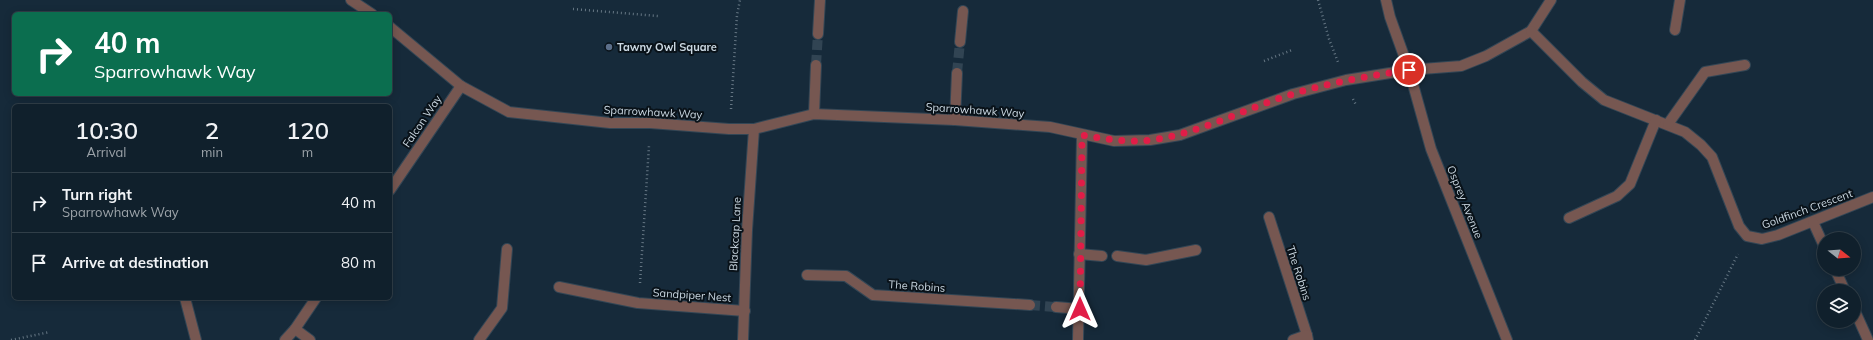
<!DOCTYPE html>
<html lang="en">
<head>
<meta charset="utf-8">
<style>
  body { margin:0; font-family:Mulish,sans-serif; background:#1e2d38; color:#f1f3f6; height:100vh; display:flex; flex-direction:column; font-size:15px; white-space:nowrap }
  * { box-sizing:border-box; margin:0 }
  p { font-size:13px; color:#9ca3a9 }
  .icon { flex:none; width:22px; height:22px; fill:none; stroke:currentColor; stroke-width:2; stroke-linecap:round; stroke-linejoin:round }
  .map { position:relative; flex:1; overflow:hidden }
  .drawer { position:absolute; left:12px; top:104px; width:380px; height:196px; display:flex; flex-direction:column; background:#10202c; border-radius:6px; box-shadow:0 2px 10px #0003,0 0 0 1px #303e48 }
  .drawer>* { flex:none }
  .top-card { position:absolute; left:12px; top:12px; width:380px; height:84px; border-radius:6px; box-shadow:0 2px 10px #0003,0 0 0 1px #303e48; background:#0b6e4f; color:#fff; overflow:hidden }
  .needle { width:26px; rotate:107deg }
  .controls { position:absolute; left:1817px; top:232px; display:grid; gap:8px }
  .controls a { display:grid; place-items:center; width:44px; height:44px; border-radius:50%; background:#10202c; box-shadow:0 2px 10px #0003,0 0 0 1px #303e48; font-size:20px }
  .pin { position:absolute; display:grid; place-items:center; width:34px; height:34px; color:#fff; margin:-17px; border:2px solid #fff; border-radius:50%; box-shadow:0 1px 4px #0007 }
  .me { position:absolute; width:44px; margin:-22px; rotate:0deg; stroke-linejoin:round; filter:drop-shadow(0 0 3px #0008) }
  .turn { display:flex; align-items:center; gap:14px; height:84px; padding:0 16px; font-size:18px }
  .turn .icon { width:52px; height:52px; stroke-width:2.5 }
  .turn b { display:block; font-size:28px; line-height:34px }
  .eta { display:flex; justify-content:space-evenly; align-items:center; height:68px; text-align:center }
  .eta b { font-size:24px; font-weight:600; line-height:28px }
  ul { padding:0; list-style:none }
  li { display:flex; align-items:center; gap:12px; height:60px; padding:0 16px; border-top:1px solid #303e48 }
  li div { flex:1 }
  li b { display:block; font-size:15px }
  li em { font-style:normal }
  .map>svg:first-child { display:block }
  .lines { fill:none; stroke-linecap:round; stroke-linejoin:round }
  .minor-tunnel { stroke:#314453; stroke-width:10; stroke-dasharray:10 5; stroke-linecap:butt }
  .minor-casing { stroke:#334655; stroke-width:12 }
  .path { stroke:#667784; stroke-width:2.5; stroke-dasharray:1 3; stroke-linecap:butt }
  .minor { stroke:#765751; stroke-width:10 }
  .route { stroke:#e11d48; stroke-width:7; stroke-dasharray:0 12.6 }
  .service-dot { fill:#5c6f8a; stroke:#091219; stroke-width:1.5 }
  .labels { text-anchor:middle; stroke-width:4; stroke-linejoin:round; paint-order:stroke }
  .poi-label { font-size:11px; font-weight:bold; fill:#cad7e1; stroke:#091219; text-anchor:start }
  .street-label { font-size:11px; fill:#cad7e1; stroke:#091219 }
</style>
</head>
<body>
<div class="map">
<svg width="1873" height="340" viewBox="0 0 1873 340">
  <rect width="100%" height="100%" fill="#162a3a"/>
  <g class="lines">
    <!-- minor-tunnel -->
    <g class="minor-tunnel">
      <path d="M816,65L818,34"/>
      <path d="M957,73L960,42"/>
      <path d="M1030,305L1056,307"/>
    </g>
    <!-- minor casing -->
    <g class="minor-casing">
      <g id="minor">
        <path d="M351,0L372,14"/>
        <path d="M1386,0L1390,17L1409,70L1431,149L1507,340"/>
        <path d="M390,27L461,86L509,112L610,123H650L729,129H754L814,114L955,120L1050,127L1114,141L1150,140L1180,135L1293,94L1346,80L1409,70L1461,66L1486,56L1531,31L1551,0"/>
        <path d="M1675,30L1680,0"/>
        <path d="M1531,31L1582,82L1604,100L1685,132L1701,145L1712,157L1739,226L1747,236L1762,239L1778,235L1873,197"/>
        <path d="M818,34L820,0"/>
        <path d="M960,42L963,11"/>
        <path d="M814,114L816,65"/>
        <path d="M955,120L957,73"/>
        <path d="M1668,124L1705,72L1745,65"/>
        <path d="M390,190L461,86"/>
        <path d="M1269,217L1307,335"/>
        <path d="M1569,218L1617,196L1630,184L1656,120"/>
        <path d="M1813,222L1824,246"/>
        <path d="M1079,254L1102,256"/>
        <path d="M1117,256L1146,260L1196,250"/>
        <path d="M1835,269L1845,291"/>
        <path d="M807,275L846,276L873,295L1030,305"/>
        <path d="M559,287L638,303L745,311"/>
        <path d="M185,298L196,340"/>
        <path d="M1056,307L1080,309"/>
        <path d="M1854,309L1868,340"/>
        <path d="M295,329L310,340"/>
        <path d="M285,340L295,329L316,298"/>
        <path d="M479,340L502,308L507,249"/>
        <path d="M743,340L747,230L754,129"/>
        <path d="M1078,340L1082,135"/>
        <path d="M1293,340L1307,335L1308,340"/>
      </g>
    </g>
    <!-- path -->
    <g class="path">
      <path d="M1318,0L1329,39L1338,62"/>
      <path d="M573,9L658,16"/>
      <path d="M1264,61L1292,50"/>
      <path d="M1353,99L1356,105"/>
      <path d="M731,109L737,15L740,0"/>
      <path d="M640,283L649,146"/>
      <path d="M11,340L50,332"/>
      <path d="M1695,340L1738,254"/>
    </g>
    <!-- minor -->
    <use href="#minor" class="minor"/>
  </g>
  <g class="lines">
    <!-- route -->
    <path class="route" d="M1080,309L1082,135C1105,139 1128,143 1152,140C1201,133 1246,108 1293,94C1331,82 1370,76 1409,70"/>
  </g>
  <!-- markers -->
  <circle class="service-dot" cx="609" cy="47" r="4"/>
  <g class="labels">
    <!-- poi labels -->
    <g class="poi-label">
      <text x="617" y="51">Tawny Owl Square</text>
    </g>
    <!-- street labels -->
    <g class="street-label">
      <text transform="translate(975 110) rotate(4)" y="4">Sparrowhawk Way</text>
      <text transform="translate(653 112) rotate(3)" y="4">Sparrowhawk Way</text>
      <text transform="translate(422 121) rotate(-56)" y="4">Falcon Way</text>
      <text transform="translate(1465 202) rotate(68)" y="4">Osprey Avenue</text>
      <text transform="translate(1807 209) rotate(-20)" y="4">Goldfinch Crescent</text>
      <text transform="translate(735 234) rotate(-87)" y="4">Blackcap Lane</text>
      <text transform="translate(1299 273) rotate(72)" y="4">The Robins</text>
      <text transform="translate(917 286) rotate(4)" y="4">The Robins</text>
      <text transform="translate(692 295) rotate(4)" y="4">Sandpiper Nest</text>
    </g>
  </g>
</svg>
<div class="controls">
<a><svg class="needle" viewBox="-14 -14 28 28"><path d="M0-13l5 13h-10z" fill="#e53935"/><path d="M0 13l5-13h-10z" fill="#9ca3a9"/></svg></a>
<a><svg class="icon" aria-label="layers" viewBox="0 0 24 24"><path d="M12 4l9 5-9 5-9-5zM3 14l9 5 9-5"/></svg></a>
</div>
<div class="pin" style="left:1409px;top:70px;background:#d93025"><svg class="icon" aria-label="arrive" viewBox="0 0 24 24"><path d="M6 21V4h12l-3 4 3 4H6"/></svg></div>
<svg class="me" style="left:1080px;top:309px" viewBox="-20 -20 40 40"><path d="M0-17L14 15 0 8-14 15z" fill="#e11d48" stroke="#fff" stroke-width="4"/></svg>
<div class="top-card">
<div class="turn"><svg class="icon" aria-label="right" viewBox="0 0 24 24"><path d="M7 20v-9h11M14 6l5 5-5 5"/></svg><div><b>40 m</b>Sparrowhawk Way</div></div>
</div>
<section class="drawer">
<div class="eta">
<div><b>10:30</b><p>Arrival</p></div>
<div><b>2</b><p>min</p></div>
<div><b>120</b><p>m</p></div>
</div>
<ul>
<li><svg class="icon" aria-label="right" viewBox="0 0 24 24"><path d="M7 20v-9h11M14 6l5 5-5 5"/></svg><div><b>Turn right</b><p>Sparrowhawk Way</p></div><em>40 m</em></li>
<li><svg class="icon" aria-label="arrive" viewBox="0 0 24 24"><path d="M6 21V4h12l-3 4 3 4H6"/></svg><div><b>Arrive at destination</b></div><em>80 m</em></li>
</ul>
</section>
</div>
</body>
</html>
